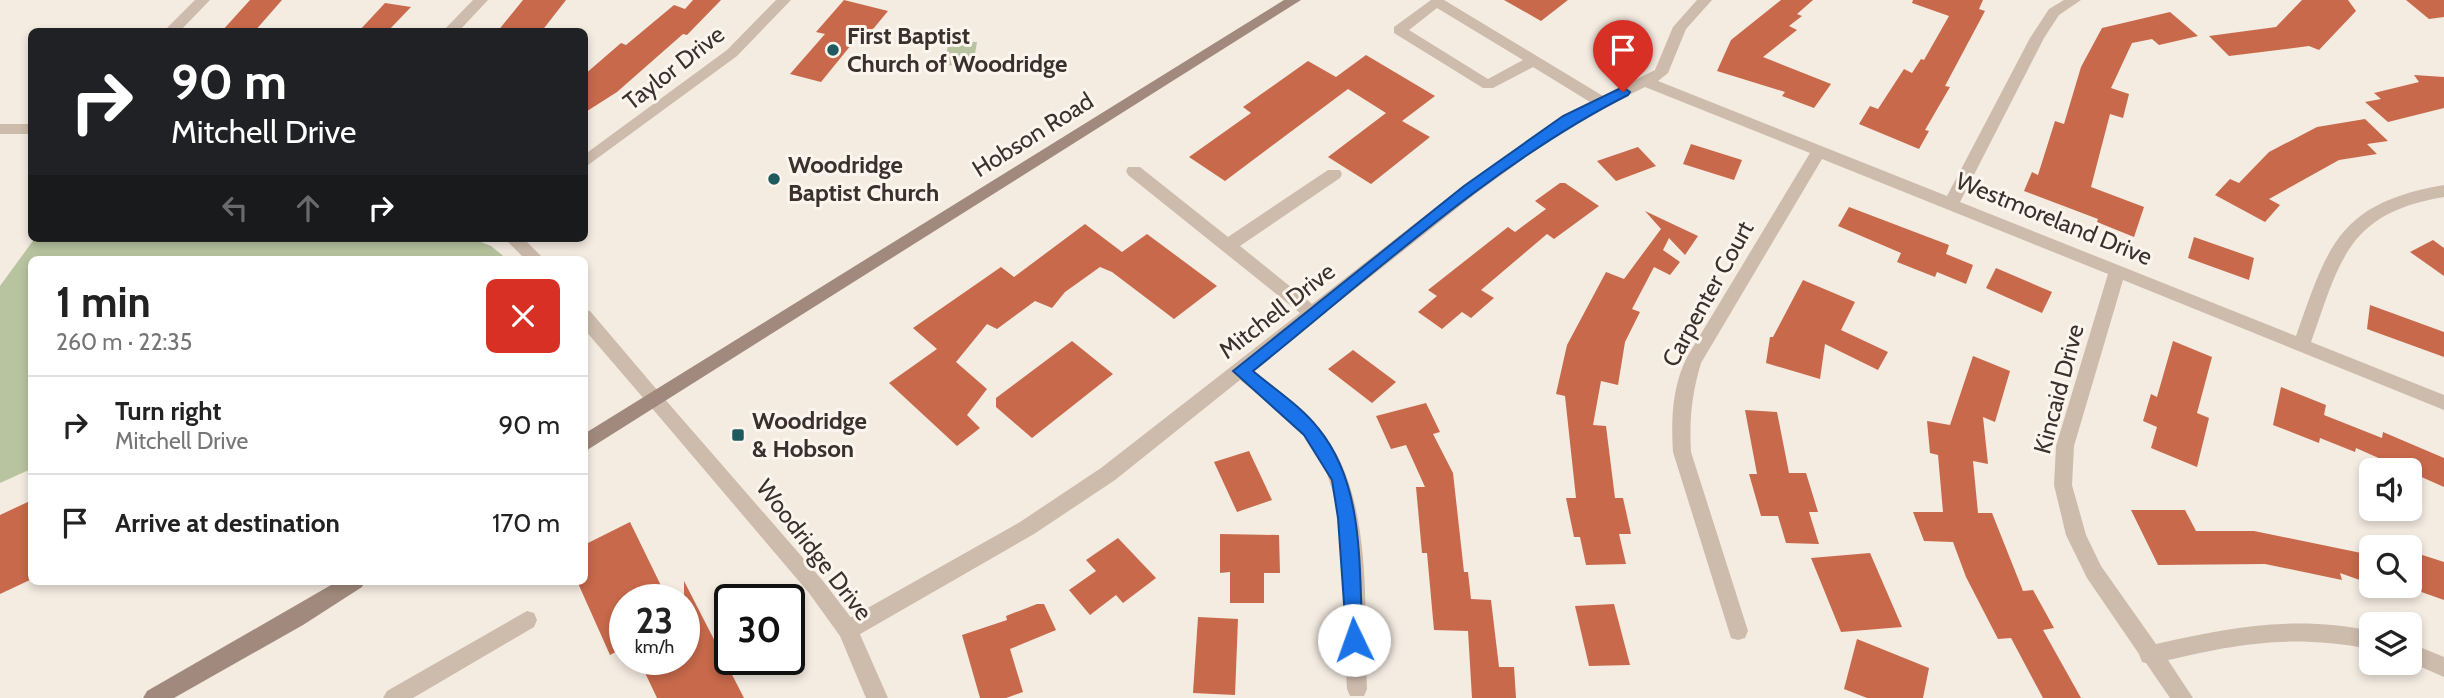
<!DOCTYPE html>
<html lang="en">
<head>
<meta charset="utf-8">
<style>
  body { margin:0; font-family:Cabin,sans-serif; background:#f2f2f2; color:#222; height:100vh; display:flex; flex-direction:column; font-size:26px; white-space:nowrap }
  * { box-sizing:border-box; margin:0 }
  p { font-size:23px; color:#767676 }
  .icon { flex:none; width:38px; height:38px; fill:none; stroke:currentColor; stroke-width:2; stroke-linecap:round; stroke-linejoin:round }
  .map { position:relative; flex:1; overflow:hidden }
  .side { position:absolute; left:28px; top:256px; width:560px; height:329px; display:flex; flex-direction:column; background:#fff; border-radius:10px; box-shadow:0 4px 10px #0003 }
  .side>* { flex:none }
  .hud { position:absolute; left:28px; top:28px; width:560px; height:214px; border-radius:10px; box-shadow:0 4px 10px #0003; background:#202124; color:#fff; overflow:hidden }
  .fabs { position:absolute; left:2359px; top:458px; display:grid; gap:14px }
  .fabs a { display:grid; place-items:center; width:63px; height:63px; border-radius:10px; background:#fff; box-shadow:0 4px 10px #0003; font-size:35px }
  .speed { position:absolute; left:609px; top:584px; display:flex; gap:14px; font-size:35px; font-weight:700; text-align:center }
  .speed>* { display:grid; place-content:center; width:91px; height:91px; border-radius:50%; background:#fff; box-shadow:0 4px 10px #0003; line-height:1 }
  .speed small { font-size:18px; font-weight:400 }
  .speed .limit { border:4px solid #111; border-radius:10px; background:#fff; color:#111 }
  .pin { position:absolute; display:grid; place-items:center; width:60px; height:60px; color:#fff; margin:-72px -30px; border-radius:50% 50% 50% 0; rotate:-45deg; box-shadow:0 0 7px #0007 }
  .pin .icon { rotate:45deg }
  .me { position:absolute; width:77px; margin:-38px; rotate:357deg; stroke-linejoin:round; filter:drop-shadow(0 0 5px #0008) }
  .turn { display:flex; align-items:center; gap:24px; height:147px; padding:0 28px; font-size:32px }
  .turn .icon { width:91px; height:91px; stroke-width:2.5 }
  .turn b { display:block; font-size:49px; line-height:60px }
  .lanes { display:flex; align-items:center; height:66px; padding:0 28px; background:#0003; justify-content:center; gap:35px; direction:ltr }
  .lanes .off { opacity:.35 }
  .round { display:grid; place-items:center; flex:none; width:74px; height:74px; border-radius:10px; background:#f2f2f2 }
  .overview { display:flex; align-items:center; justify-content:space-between; height:119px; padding:0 28px }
  h1 { font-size:42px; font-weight:700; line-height:52px }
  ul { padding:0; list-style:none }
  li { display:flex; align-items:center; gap:21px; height:98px; padding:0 28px; border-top:2px solid #e0e0e0 }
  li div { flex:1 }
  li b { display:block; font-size:26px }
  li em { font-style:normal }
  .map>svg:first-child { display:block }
  .green { fill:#b8c4a0 }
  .building { fill:#c8694b }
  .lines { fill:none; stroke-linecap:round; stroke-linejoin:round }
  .minor { fill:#cdbbac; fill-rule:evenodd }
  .tertiary { fill:#cdbbac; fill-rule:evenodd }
  .secondary { fill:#a18a7d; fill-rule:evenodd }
  .route { fill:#1a73e8; stroke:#114b97; stroke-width:2 }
  .poi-dot { fill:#1f5a5e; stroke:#fbf5ee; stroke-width:2.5 }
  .labels { text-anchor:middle; stroke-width:6; stroke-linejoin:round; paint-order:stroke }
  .poi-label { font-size:24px; font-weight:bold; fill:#3b302b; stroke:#fbf5ee; text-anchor:start }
  .street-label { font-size:24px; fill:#3b302b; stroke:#fbf5ee }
</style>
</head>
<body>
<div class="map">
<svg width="2444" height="698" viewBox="0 0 2444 698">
  <rect width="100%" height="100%" fill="#f4ebe1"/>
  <!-- green -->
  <g class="green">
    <path d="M949,41L977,42L973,66L944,65Z"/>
    <path d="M35,238H471L491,246L507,259H32L31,469L0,483V286Z"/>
  </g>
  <!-- building -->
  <g class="building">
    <path d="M250,0H282L254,32H221Z"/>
    <path d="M523,0H566L541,32H497Z"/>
    <path d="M693,0H721L687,35L683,34L617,92L584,113V75L621,43L626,45L674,5L685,9Z"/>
    <path d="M844,0L888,11L869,34H860L821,82L790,74L825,34L816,32Z"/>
    <path d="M1504,0H1568L1541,21Z"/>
    <path d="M1781,0H1813L1797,14L1802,16L1789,26L1797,30L1763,57L1831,84L1814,108L1782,96L1785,92L1717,71L1731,40Z"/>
    <path d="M1913,0H1983L1979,9L1985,11L1945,86L1950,87L1925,130L1929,131L1919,149L1859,124L1870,106L1878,109L1904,69L1912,73L1921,59L1924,60L1949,16L1912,3Z"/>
    <path d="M2302,0H2348L2356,11L2319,50L2309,46L2229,56L2209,36L2276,27Z"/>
    <path d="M2406,0H2444V17L2429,19Z"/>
    <path d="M385,3L411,7L387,32H358Z"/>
    <path d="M2170,12L2198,36L2159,45L2152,39L2132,43L2111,88L2129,94L2123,118L2110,114L2091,187L2144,207L2134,237L2097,222L2098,219L2024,191L2032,172L2038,175L2055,121L2064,124L2081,67L2102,28Z"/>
    <path d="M1366,55L1435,96L1402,121L1430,137L1371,184L1328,157L1386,113L1348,89L1225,181L1189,157L1251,113L1243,107L1308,61L1336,77Z"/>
    <path d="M2414,75L2444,77V108L2388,122L2365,102L2381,99L2374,93L2419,82Z"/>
    <path d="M2365,119L2388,141L2367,144L2377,154L2339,160L2269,199L2280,205L2265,222L2215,195L2230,179L2239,183L2269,152L2317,127Z"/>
    <path d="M1691,144L1742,160L1734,180L1683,164Z"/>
    <path d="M1638,147L1656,166L1616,181L1597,161Z"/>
    <path d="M1560,183H1565L1599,206L1554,239L1547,234L1481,290L1494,298L1471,318L1462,312L1442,329L1418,312L1437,296L1428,290L1508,227L1515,232L1546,209L1535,201Z"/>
    <path d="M1849,207L1949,245L1946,254L1973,265L1966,284L1937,272L1935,277L1897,262L1901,253L1838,226Z"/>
    <path d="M1645,211L1698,236L1685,255L1669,238L1663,250L1680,262L1670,275L1654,267L1632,309L1640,312L1625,342L1618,385L1601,381L1593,425L1606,426L1615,498H1623L1631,534H1619L1626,564L1586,565L1580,537H1574L1566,498H1576L1565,396L1556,394L1567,345L1606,272L1624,279L1661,229Z"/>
    <path d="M1085,224L1122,252L1147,234L1217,286L1174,319L1112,272L1100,267L1065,292L1052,308L1035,301L997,329L987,324L956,362L987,389L967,415L980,428L957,446L889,383L937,349L913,328L1001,267L1014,277Z"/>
    <path d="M2194,237L2254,258L2249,280L2188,258Z"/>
    <path d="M2433,240L2444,248V276L2410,252Z"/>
    <path d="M1996,268L2052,292L2042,313L1986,288Z"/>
    <path d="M1803,280L1855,302L1841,330L1888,352L1878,370L1825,344L1820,379L1766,363L1770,337H1773Z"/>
    <path d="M2370,305L2444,332V357L2367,329Z"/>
    <path d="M1072,341L1113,374L1032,438L996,407V398Z"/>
    <path d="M2173,341L2212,357L2197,413L2209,418L2197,467L2151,448L2157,427L2143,421L2151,394L2157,397Z"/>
    <path d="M1353,350L1396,382L1372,403L1328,369Z"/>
    <path d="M1973,356L2010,371L1995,422L1983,417L1988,464L1973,461L1978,513H1992L2023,591L2033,590L2054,628L2043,630L2081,698H2043L2011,638L1998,639L1966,577L1953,542L1924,541L1913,512H1943L1938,455L1930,453L1927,421L1950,425Z"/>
    <path d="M2281,387L2326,405L2324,415L2382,438L2383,432L2444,458V487L2356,448L2355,452L2320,438L2319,443L2273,425Z"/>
    <path d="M1426,403L1440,432L1433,434L1453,473L1464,572H1468L1471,599L1491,600L1499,667H1514L1516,698H1472L1468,631L1434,630L1427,553H1422L1416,487H1425L1406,445L1391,449L1376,416Z"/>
    <path d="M1745,410L1777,412L1789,473H1806L1818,512H1809L1819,544L1786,543L1778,516H1761L1749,474H1757Z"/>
    <path d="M1249,451L1272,500L1237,512L1214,462Z"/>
    <path d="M32,500V579L0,594V515Z"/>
    <path d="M2131,510H2185L2196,531H2254L2371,555V584L2340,573L2342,580L2265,564L2158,565Z"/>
    <path d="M630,522L668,600H625V647L610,655L577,581H584V545Z"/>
    <path d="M1220,534L1279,535L1280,573H1264V603H1230V572L1220,573Z"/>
    <path d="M1118,538L1156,578L1123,603L1116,595L1090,615L1069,590L1096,571L1086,560Z"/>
    <path d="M2410,551L2444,562V600L2410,588Z"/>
    <path d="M1870,553L1902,627L1841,632L1811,558Z"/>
    <path d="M684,581L744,698H657L639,660H684Z"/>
    <path d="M1037,604H1044L1056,630L1010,649L1023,692L1006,698H980L962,635L1007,620L1006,616Z"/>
    <path d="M1614,604L1630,665L1589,666L1575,606Z"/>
    <path d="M1198,617L1238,619L1235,695L1193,693Z"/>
    <path d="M1857,639L1929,668L1923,698H1867L1844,689Z"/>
  </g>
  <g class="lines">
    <!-- minor -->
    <g class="minor">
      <path d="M195,0H210L179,32H163Z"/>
      <path d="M473,0H488L458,32H442Z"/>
      <path d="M776,0H791L737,56L584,168V155L727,50Z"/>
      <path d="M1431,0H1444L1603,96L1655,70L1673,27L1697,0H1712L1686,29L1668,73L1658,81L1947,196L2030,38L2049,9L2064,0H2081L2059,15L2044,38L1960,202L2296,336C2328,245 2339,203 2444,185V197C2347,213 2340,261 2311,342L2444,395V410L2123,280L2074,446L2072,485L2086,535L2101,566L2156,644C2229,627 2297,615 2371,631V649C2292,635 2245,642 2168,660L2193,698H2170L2146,663L2142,662L2139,654L2087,578L2066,535L2054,485L2056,446L2108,274L1822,159L1701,363C1692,393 1689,420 1691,452L1748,631L1745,638L1738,640L1731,638L1673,452C1671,420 1672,387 1687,357L1810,153L1645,87L1573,123L1475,194L1253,370C1279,391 1308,411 1327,439C1373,502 1364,614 1367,689L1364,696H1350L1347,689C1344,624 1351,516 1320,459C1303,426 1269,403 1240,380L1115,480L1034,534L855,637L848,639L841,637L838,630L841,623L1020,522L1101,468L1300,313L1128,175L1126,171L1128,167H1140L1228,237L1328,170H1340L1342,174L1340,178L1240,246L1312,304L1463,186L1563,115L1590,102L1533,67L1493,88H1483L1394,33V27ZM1437,8L1523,60L1488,79L1409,30Z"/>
      <rect x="0" y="124" width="32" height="10"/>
      <path d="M504,238H523L544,259H525Z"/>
      <path d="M584,310L590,311L663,397L666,402L663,407H651L584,329Z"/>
      <path d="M527,611L534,613L537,620L534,627L413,698H383L387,691Z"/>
      <path d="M2410,643L2444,657V677L2410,662Z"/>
    </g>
    <!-- tertiary -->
    <path class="tertiary" d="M657,395L663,397L823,581L855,623L888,698H866L840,636L809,593L651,407L648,402L651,397Z"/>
    <!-- secondary -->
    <g class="secondary">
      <path d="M1284,0H1301L584,452V434Z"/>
      <path d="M338,581H365L362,587L303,625L174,698H143L147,691Z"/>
    </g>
  </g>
  <!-- route -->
  <path class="route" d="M1623,87L1630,92L1628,95C1495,162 1370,277 1253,371C1274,389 1301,406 1318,428C1366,487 1358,568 1363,640L1360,646L1354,649L1347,646L1338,518L1332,480L1304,435L1233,371L1464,186L1563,116Z"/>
  <!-- markers -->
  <g class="poi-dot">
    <circle cx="833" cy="50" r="7"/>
    <circle cx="774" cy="179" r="7"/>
    <rect x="731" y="428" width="14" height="14" rx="3.5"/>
  </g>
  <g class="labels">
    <!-- poi labels -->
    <g class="poi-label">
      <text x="847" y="44">First Baptist<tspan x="847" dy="28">Church of Woodridge</tspan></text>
      <text x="788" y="173">Woodridge<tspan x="788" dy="28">Baptist Church</tspan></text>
      <text x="752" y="429">Woodridge<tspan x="752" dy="28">&amp; Hobson</tspan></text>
    </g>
    <!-- street labels -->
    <g class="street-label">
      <text transform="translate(674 68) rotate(-38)" y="8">Taylor Drive</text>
      <text transform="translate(1033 135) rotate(-32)" y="8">Hobson Road</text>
      <text transform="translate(2054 219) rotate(22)" y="8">Westmoreland Drive</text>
      <text transform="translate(1708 294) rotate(-61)" y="8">Carpenter Court</text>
      <text transform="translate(1277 311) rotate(-38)" y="8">Mitchell Drive</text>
      <text transform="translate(2059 389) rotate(-75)" y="8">Kincaid Drive</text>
      <text transform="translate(814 550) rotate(52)" y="8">Woodridge Drive</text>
    </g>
  </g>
</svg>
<div class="fabs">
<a><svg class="icon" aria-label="sound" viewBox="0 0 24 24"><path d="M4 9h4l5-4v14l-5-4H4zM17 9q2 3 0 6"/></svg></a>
<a><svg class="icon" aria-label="search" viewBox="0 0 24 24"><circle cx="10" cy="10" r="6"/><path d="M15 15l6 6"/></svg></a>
<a><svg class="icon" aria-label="layers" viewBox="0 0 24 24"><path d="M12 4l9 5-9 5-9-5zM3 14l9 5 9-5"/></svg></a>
</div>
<div class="speed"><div>23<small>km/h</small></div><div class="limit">30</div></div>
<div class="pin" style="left:1623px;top:92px;background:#d93025"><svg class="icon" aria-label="arrive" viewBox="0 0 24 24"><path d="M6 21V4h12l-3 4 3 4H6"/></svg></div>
<svg class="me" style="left:1354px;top:640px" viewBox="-20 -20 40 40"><circle r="19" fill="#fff"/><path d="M0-13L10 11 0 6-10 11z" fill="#1a73e8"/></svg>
<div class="hud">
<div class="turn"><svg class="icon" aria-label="right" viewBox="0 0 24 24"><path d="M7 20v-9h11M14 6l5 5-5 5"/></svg><div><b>90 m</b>Mitchell Drive</div></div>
<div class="lanes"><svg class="icon off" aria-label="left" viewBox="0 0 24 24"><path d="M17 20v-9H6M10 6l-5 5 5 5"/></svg><svg class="icon off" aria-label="ahead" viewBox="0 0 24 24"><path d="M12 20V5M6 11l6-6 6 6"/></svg><svg class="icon" aria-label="right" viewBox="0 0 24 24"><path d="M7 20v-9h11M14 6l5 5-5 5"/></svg></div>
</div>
<section class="side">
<div class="overview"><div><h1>1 min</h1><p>260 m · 22:35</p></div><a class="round" style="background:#d93025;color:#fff"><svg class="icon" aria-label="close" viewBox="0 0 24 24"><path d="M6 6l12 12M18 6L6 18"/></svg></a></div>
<ul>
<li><svg class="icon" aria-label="right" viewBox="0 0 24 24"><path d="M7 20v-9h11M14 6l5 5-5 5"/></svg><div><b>Turn right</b><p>Mitchell Drive</p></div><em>90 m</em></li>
<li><svg class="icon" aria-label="arrive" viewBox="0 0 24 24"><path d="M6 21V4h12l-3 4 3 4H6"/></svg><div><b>Arrive at destination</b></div><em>170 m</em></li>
</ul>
</section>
</div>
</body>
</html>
